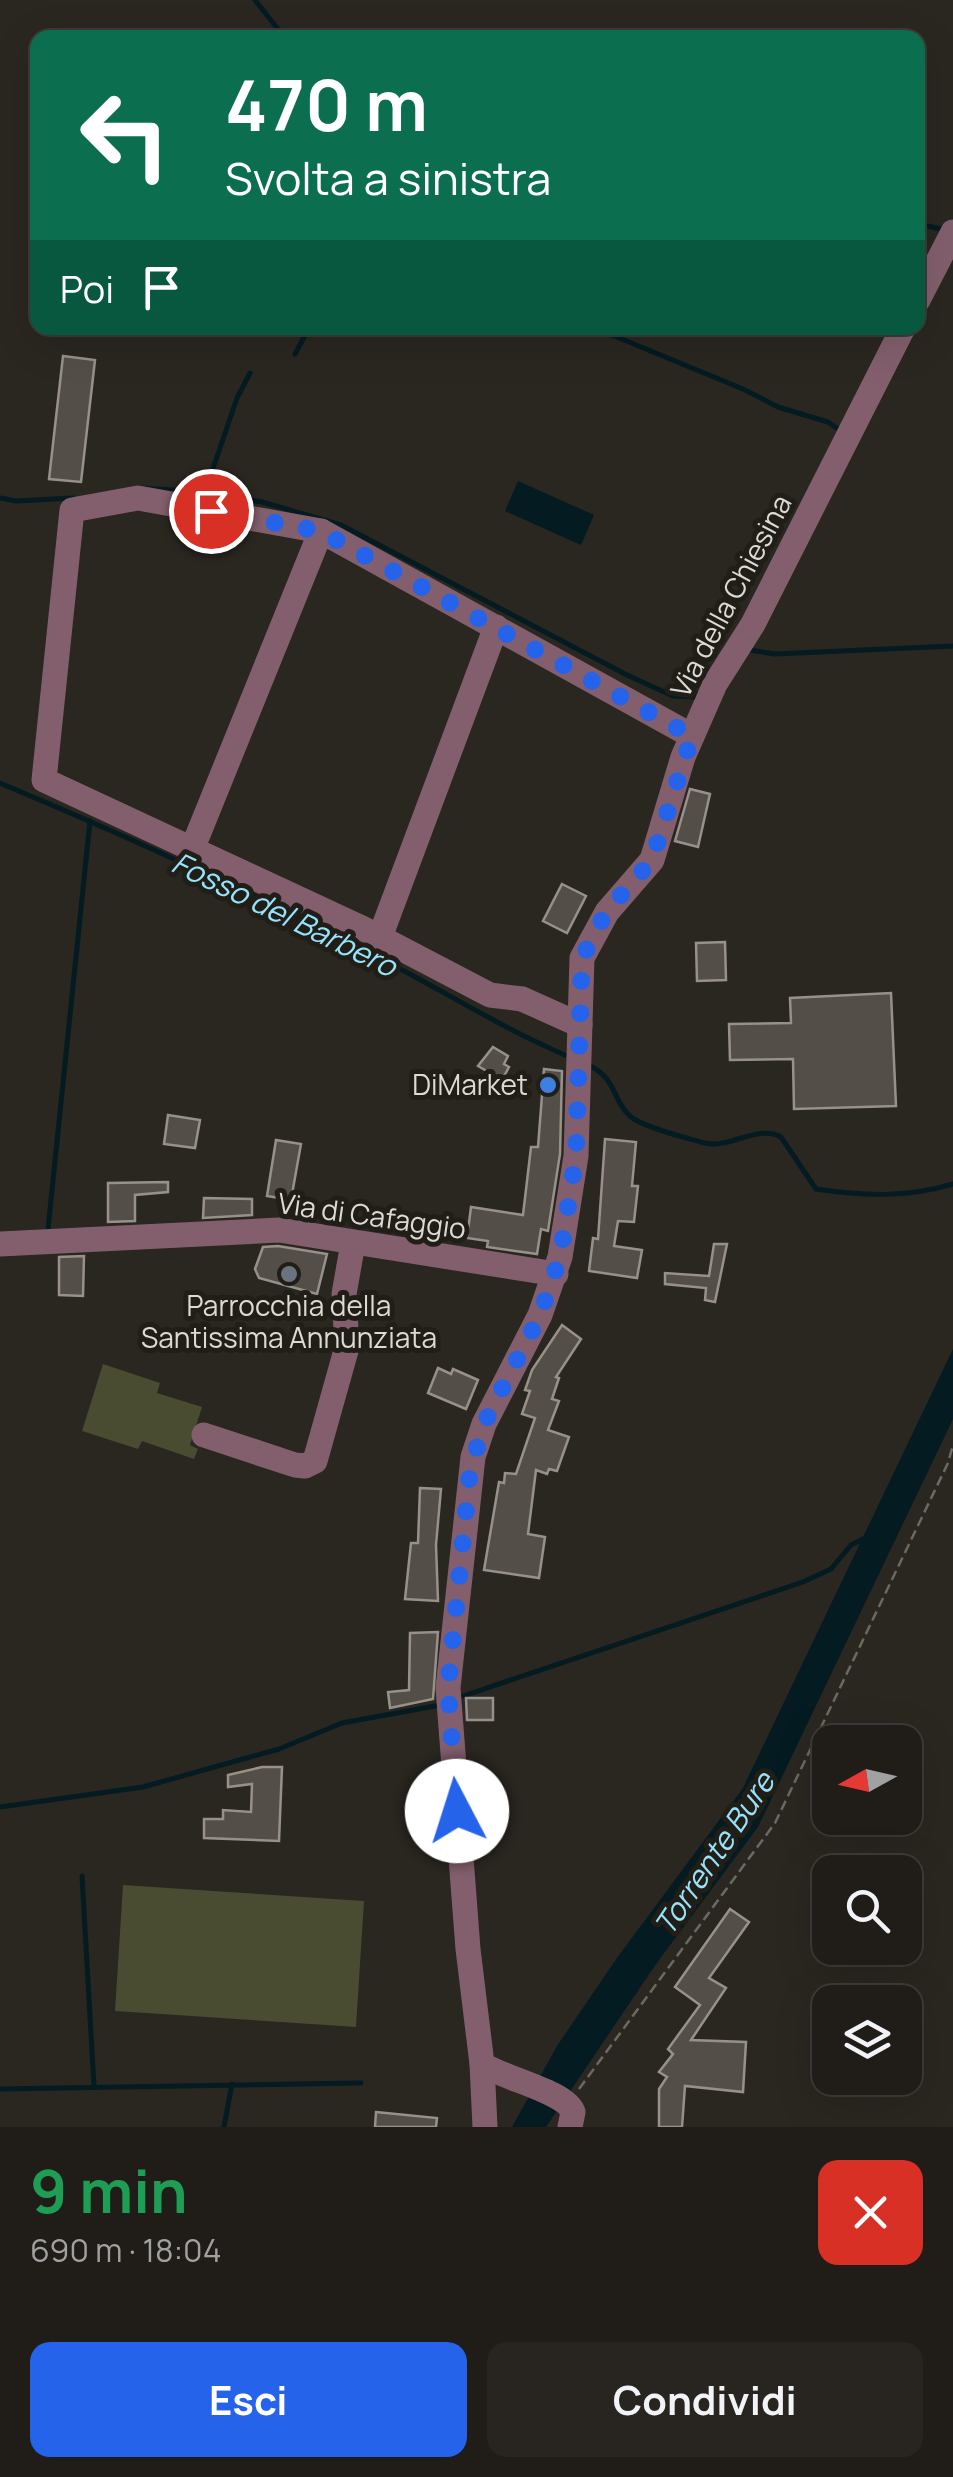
<!DOCTYPE html>
<html lang="it">
<head>
<meta charset="utf-8">
<style>
  body { margin:0; font-family:Manrope,sans-serif; background:#282521; color:#f1f3f6; height:100vh; display:flex; flex-direction:column; font-size:38px; white-space:nowrap }
  * { box-sizing:border-box; margin:0 }
  p { font-size:32px; color:#a2a1a2 }
  .icon { flex:none; width:55px; height:55px; fill:none; stroke:currentColor; stroke-width:2; stroke-linecap:round; stroke-linejoin:round }
  .map { position:relative; height:2127px; overflow:hidden }
  .panel { display:flex; flex-direction:column; background:#201c18; flex:1 }
  .panel>* { flex:none }
  .banner { position:absolute; left:30px; top:30px; width:895px; height:305px; border-radius:20px; box-shadow:0 10px 40px #0002,0 0 0 2px #3d3a37; background:#0b6e4f; color:#fff; overflow:hidden }
  .needle { width:65px; rotate:262deg }
  .controls { position:absolute; left:812px; top:1725px; display:grid; gap:20px }
  .controls a { display:grid; place-items:center; width:110px; height:110px; border-radius:20px; background:#201c18; box-shadow:0 10px 40px #0002,0 0 0 2px #3d3a37; font-size:50px }
  .pin { position:absolute; display:grid; place-items:center; width:85px; height:85px; color:#fff; margin:-42px; border:5px solid #fff; border-radius:50%; box-shadow:0 2px 10px #0007 }
  .me { position:absolute; width:110px; margin:-55px; rotate:355deg; stroke-linejoin:round; filter:drop-shadow(0 0 8px #0008) }
  .turn { display:flex; align-items:center; gap:35px; height:210px; padding:0 30px; font-size:45px }
  .turn .icon { width:130px; height:130px; stroke-width:2.5 }
  .turn b { display:block; font-size:70px; line-height:85px }
  .then { display:flex; align-items:center; height:95px; padding:0 30px; background:#0003; gap:20px; font-size:38px }
  .round { display:grid; place-items:center; flex:none; width:105px; height:105px; border-radius:20px; background:#282521 }
  .head { display:flex; align-items:center; justify-content:space-between; height:170px; padding:0 30px }
  h1 { font-size:60px; font-weight:700; line-height:75px; color:#1e9e55 }
  .primary-button { display:flex; gap:20px; margin-top:auto; padding:20px 30px }
  .primary-button a { flex:1; height:115px; border-radius:20px; background:#2563eb; color:#fff; font-size:40px; font-weight:700; line-height:115px; text-align:center }
  .primary-button a+a { background:#282521; color:#f1f3f6 }
  .map>svg:first-child { display:block }
  .green { fill:#494c30 }
  .water { fill:#041b22 }
  .lines { fill:none; stroke-linecap:round; stroke-linejoin:round }
  .stream { stroke:#041b22; stroke-width:5 }
  .building { fill:#534f48; stroke:#97918a; stroke-width:2.5 }
  .path { stroke:#6c6963; stroke-width:2.5; stroke-dasharray:10 5; stroke-linecap:butt }
  .minor { stroke:#835f6d; stroke-width:25 }
  .route { stroke:#2563eb; stroke-width:18; stroke-dasharray:0 32.4 }
  .shop-dot { fill:#3f7fe0; stroke:#211d17; stroke-width:4 }
  .worship-dot { fill:#6b7280; stroke:#211d17; stroke-width:4 }
  .labels { text-anchor:middle; stroke-width:10; stroke-linejoin:round; paint-order:stroke }
  .street-label { font-size:28px; fill:#dddad6; stroke:#211d17 }
  .poi-label { font-size:28px; fill:#dddad6; stroke:#211d17; text-anchor:end }
  .water-label { font-size:30px; font-style:italic; fill:#96e4fb; stroke:#211d17 }
</style>
</head>
<body>
<div class="map">
<svg width="953" height="2127" viewBox="0 0 953 2127">
  <rect width="100%" height="100%" fill="#2a2620"/>
  <!-- green -->
  <g class="green">
    <path d="M103,1364L160,1383L157,1393L202,1407L190,1445L198,1449L194,1459L142,1441L138,1449L82,1431Z"/>
    <path d="M123,1885L364,1901L356,2027L115,2011Z"/>
  </g>
  <!-- water -->
  <g class="water">
    <path d="M518,481L594,515L581,545L505,511Z"/>
    <path d="M953,1349V1419L758,1827L656,1964L546,2127H512L557,2046L617,1958L743,1788Z"/>
  </g>
  <g class="lines">
    <!-- stream -->
    <g class="stream">
      <path d="M255,0L285,38"/>
      <path d="M918,224L941,229"/>
      <path d="M918,322L924,308"/>
      <path d="M595,328L743,389L778,407L828,422L838,429"/>
      <path d="M295,354L309,328"/>
      <path d="M139,488L205,492L262,502L341,525L627,675L673,696L696,697L700,693"/>
      <path d="M205,492L237,398L250,373"/>
      <path d="M0,498L16,501L73,498"/>
      <path d="M750,650L775,654L953,646"/>
      <path d="M0,783C132,838 262,898 389,963C447,993 504,1029 565,1055"/>
      <path d="M587,1064C619,1080 610,1098 631,1117C645,1128 687,1138 705,1143C730,1149 758,1124 781,1137L816,1189C862,1196 908,1198 953,1184"/>
      <path d="M48,1229L90,821"/>
      <path d="M463,1696L803,1582L831,1569L851,1545L865,1538"/>
      <path d="M0,1807L143,1787L279,1749L342,1723L435,1706"/>
      <path d="M82,1876L94,2086"/>
      <path d="M0,2089L361,2083"/>
      <path d="M224,2127L232,2084"/>
    </g>
  </g>
  <!-- building -->
  <g class="building">
    <path d="M63,356L95,360L81,482L49,479Z"/>
    <path d="M690,789L710,794L698,847L675,841Z"/>
    <path d="M562,884L586,896L567,933L543,921Z"/>
    <path d="M725,942L726,980L697,981L696,943Z"/>
    <path d="M891,993L896,1106L794,1109L793,1059L730,1060L729,1024L791,1023L790,998Z"/>
    <path d="M493,1047L508,1056L504,1064L509,1067L502,1080L478,1066Z"/>
    <path d="M544,1069L562,1071L560,1154L548,1231L541,1229L537,1254L487,1247L488,1241L467,1238L471,1207L523,1215L531,1147H538Z"/>
    <path d="M168,1115L200,1120L195,1148L164,1144Z"/>
    <path d="M605,1139L636,1142L632,1186H638L634,1222L618,1221L614,1246L642,1250L637,1278L589,1271L593,1238L598,1239Z"/>
    <path d="M276,1140L301,1144L291,1200L267,1196Z"/>
    <path d="M168,1182V1192L135,1195V1221L108,1222V1183Z"/>
    <path d="M204,1198L252,1199V1215L203,1218Z"/>
    <path d="M714,1244H727L715,1302L705,1300L706,1288L665,1284V1273L709,1276Z"/>
    <path d="M278,1246L327,1254L317,1294L259,1278L255,1269L263,1247Z"/>
    <path d="M84,1256L83,1296L59,1295V1257Z"/>
    <path d="M562,1325L581,1339L556,1377L559,1378L552,1399L559,1401L548,1430L569,1437L557,1471L549,1469L547,1474L536,1470L528,1534L545,1537L539,1578L484,1570L499,1482L504,1483L505,1473L516,1474L535,1418L522,1414L530,1391L525,1390L532,1370Z"/>
    <path d="M438,1368L451,1374L453,1369L478,1380L466,1409L428,1393Z"/>
    <path d="M420,1488L441,1489L436,1545L438,1601L405,1599L411,1543H418Z"/>
    <path d="M438,1632L433,1699L390,1708L388,1692L409,1690L410,1633Z"/>
    <path d="M466,1698H493V1720H467Z"/>
    <path d="M262,1767H282L279,1841L204,1838V1819H223V1810L251,1812L252,1784L228,1787V1775Z"/>
    <path d="M730,1909L749,1922L709,1978L726,1988L691,2040L746,2042L743,2092L685,2086L682,2127H659V2089L667,2077L659,2072L673,2054L668,2049L700,2005L675,1987Z"/>
    <path d="M376,2112L437,2118L436,2127H375Z"/>
  </g>
  <g class="lines">
    <!-- path -->
    <path class="path" d="M579,2089L775,1823L948,1463L953,1445"/>
    <!-- minor -->
    <g class="minor">
      <path d="M918,300L953,232"/>
      <path d="M193,847L321,531"/>
      <path d="M380,937L496,627"/>
      <path d="M580,1025L522,999L490,995L362,928L44,780L72,510L138,498L321,531L692,736"/>
      <path d="M0,1244L279,1230L556,1274"/>
      <path d="M204,1435L295,1465L305,1466L315,1461L347,1347L344,1294L353,1243"/>
      <path d="M482,2064L485,2127"/>
      <path d="M570,2127L573,2112C565,2091 504,2079 482,2064L468,1949L448,1688L473,1457L484,1424L540,1315L560,1257L576,1156L582,958L607,912L652,860L683,757L715,684L753,624L903,328"/>
    </g>
  </g>
  <g class="lines">
    <!-- route -->
    <path class="route" d="M211,511L320,531L692,736L652,860L606,912L582,958L576,1156L560,1257L540,1315L484,1424L470,1471L448,1688L457,1811"/>
  </g>
  <!-- markers -->
  <circle class="shop-dot" cx="548" cy="1085" r="10"/>
  <circle class="worship-dot" cx="289" cy="1274" r="10"/>
  <g class="labels">
    <!-- street labels -->
    <g class="street-label">
      <text transform="translate(731 596) rotate(-62)" y="10">Via della Chiesina</text>
      <text transform="translate(372 1216) rotate(8)" y="10">Via di Cafaggio</text>
    </g>
    <!-- poi labels -->
    <g class="poi-label">
      <text x="528" y="1095">DiMarket</text>
      <text x="289" y="1316" text-anchor="middle">Parrocchia della<tspan x="289" dy="32">Santissima Annunziata</tspan></text>
    </g>
    <!-- water labels -->
    <g class="water-label">
      <text transform="translate(284 915) rotate(26)" y="10">Fosso del Barbero</text>
      <text transform="translate(715 1854) rotate(-56)" y="10">Torrente Bure</text>
    </g>
  </g>
</svg>
<div class="controls">
<a><svg class="needle" viewBox="-14 -14 28 28"><path d="M0-13l5 13h-10z" fill="#e53935"/><path d="M0 13l5-13h-10z" fill="#a2a1a2"/></svg></a>
<a><svg class="icon" aria-label="search" viewBox="0 0 24 24"><circle cx="10" cy="10" r="6"/><path d="M15 15l6 6"/></svg></a>
<a><svg class="icon" aria-label="layers" viewBox="0 0 24 24"><path d="M12 4l9 5-9 5-9-5zM3 14l9 5 9-5"/></svg></a>
</div>
<div class="pin" style="left:211px;top:511px;background:#d93025"><svg class="icon" aria-label="arrive" viewBox="0 0 24 24"><path d="M6 21V4h12l-3 4 3 4H6"/></svg></div>
<svg class="me" style="left:457px;top:1811px" viewBox="-20 -20 40 40"><circle r="19" fill="#fff"/><path d="M0-13L10 11 0 6-10 11z" fill="#2563eb"/></svg>
<div class="banner">
<div class="turn"><svg class="icon" aria-label="left" viewBox="0 0 24 24"><path d="M17 20v-9H6M10 6l-5 5 5 5"/></svg><div><b>470 m</b>Svolta a sinistra</div></div>
<div class="then">Poi<svg class="icon" aria-label="arrive" viewBox="0 0 24 24"><path d="M6 21V4h12l-3 4 3 4H6"/></svg></div>
</div>
</div>
<section class="panel">
<div class="head"><div><h1>9 min</h1><p>690 m · 18:04</p></div><a class="round" style="background:#d93025;color:#fff"><svg class="icon" aria-label="close" viewBox="0 0 24 24"><path d="M6 6l12 12M18 6L6 18"/></svg></a></div>
<div class="primary-button"><a>Esci</a><a>Condividi</a></div>
</section>
</body>
</html>
